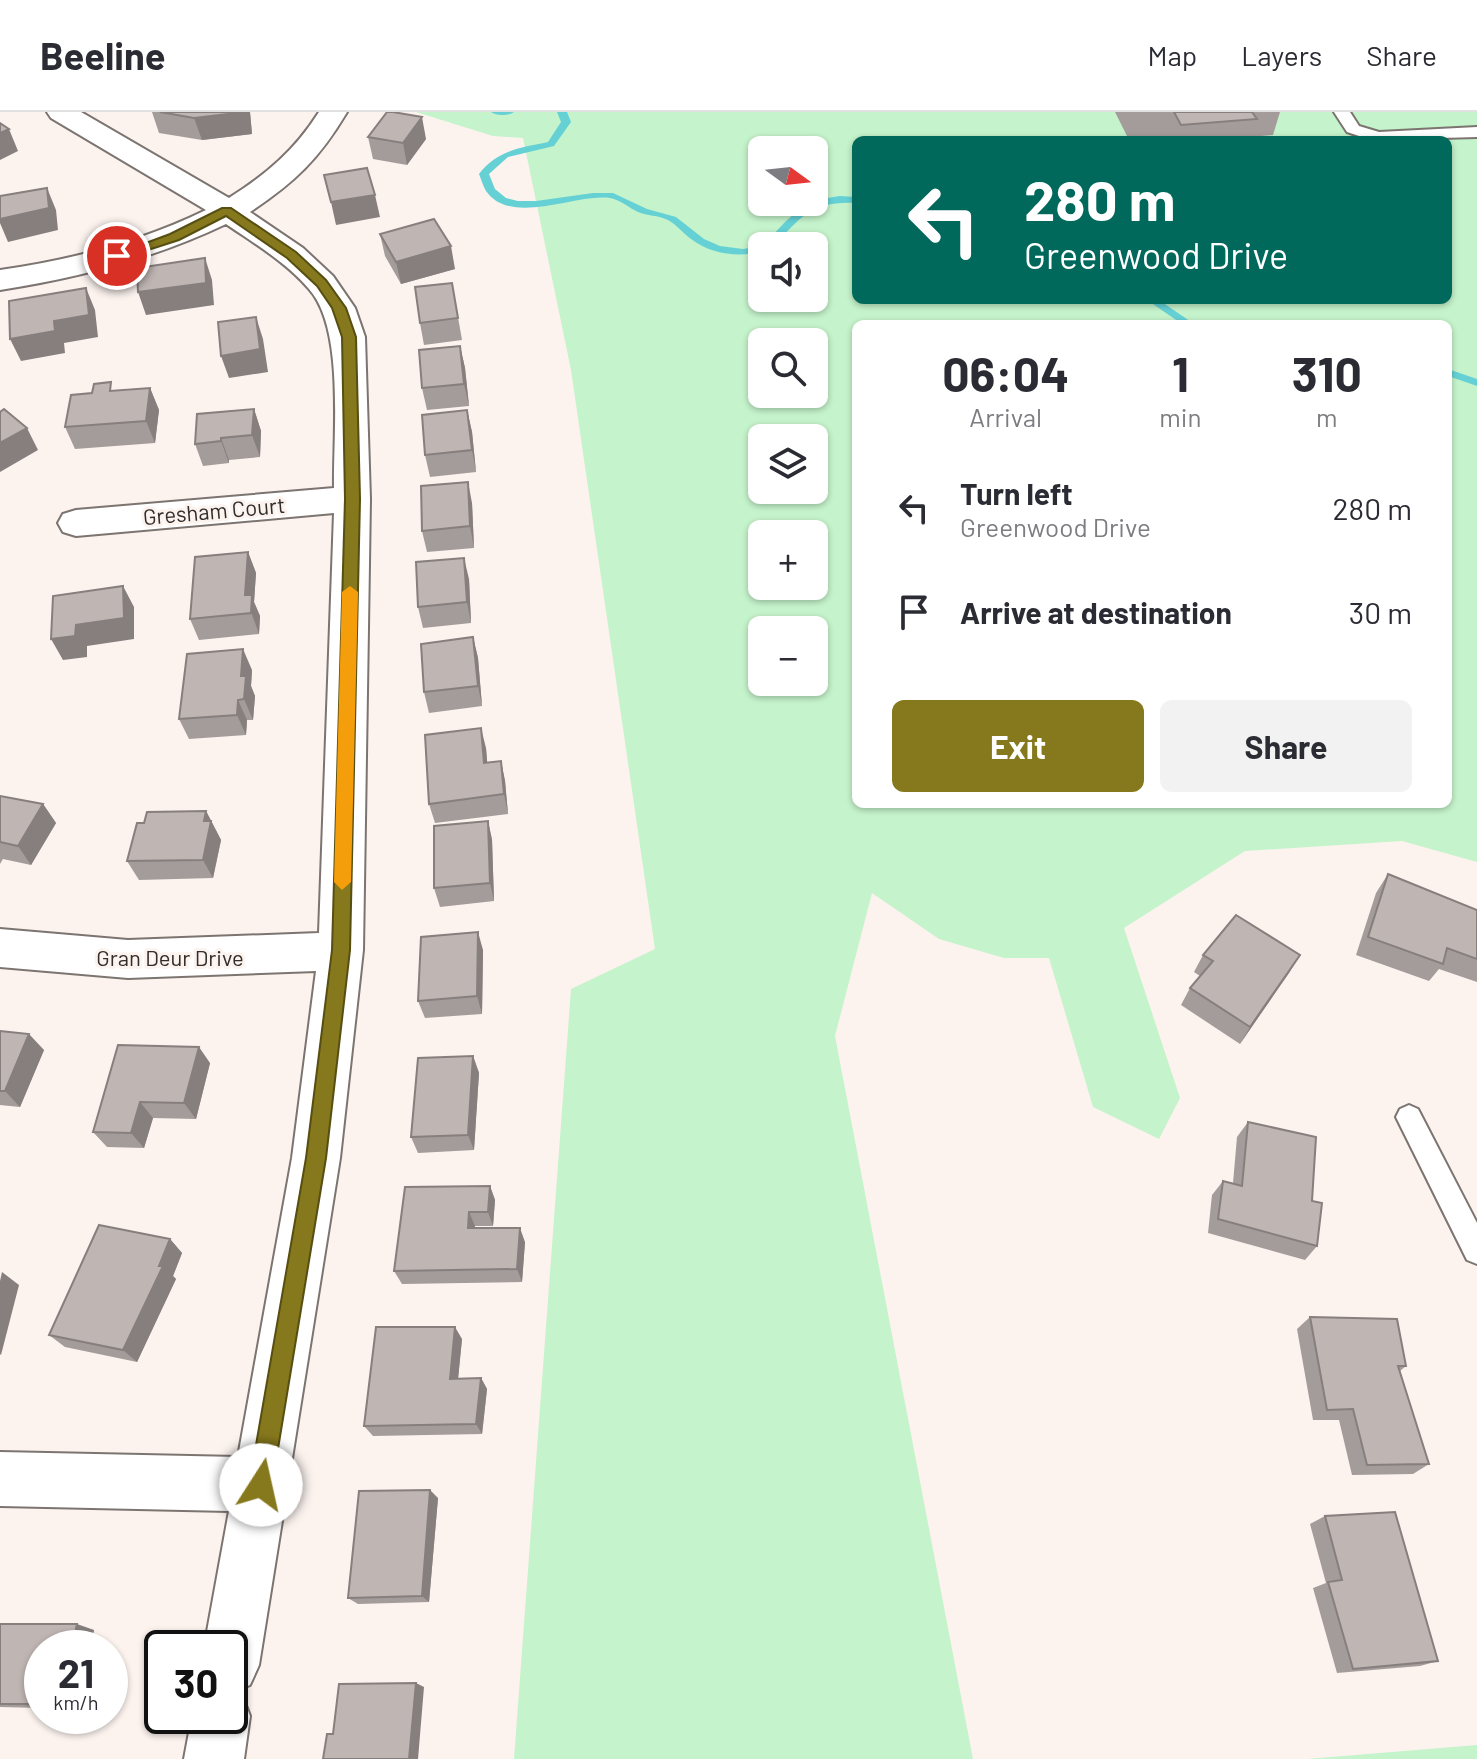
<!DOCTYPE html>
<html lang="en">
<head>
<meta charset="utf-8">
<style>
  body { margin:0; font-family:Barlow,sans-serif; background:#f2f2f3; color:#2b2b33; height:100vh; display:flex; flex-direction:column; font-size:30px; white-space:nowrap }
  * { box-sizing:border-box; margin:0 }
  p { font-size:26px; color:#7c7c81 }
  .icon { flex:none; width:44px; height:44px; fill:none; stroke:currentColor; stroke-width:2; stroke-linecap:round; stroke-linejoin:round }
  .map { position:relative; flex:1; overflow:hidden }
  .details { position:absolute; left:852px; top:208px; width:600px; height:488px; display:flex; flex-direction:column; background:#fff; border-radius:12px; box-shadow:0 2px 6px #0004 }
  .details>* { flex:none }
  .guide { position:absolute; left:852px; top:24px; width:600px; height:168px; border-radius:12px; box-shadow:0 2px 6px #0004; background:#00695c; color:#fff; overflow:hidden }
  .needle { width:52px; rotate:105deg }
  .controls { position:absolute; left:748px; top:24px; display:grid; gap:16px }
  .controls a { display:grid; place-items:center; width:80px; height:80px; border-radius:12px; background:#fff; box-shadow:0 2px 6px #0004; font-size:40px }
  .speed { position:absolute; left:24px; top:1518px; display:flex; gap:16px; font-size:40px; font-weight:700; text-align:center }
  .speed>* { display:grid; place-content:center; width:104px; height:104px; border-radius:50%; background:#fff; box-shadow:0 2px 6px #0004; line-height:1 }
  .speed small { font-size:20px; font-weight:400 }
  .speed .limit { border:4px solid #111; border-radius:12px; background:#fff; color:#111 }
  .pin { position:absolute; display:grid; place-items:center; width:68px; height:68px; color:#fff; margin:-34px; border:4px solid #fff; border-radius:50%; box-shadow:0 2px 8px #0007 }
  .me { position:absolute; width:88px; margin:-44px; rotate:10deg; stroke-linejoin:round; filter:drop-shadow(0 0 6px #0008) }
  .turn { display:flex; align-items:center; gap:28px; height:168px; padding:0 40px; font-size:36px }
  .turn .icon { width:104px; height:104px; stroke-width:2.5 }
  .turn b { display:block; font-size:56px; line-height:68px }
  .eta { display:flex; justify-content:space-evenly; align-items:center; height:136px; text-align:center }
  .eta b { font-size:48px; font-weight:700; line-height:56px }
  .button { display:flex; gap:16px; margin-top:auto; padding:16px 40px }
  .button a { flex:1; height:92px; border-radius:12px; background:#86781c; color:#fff; font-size:32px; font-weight:700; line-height:92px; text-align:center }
  .button a+a { background:#f2f2f3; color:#2b2b33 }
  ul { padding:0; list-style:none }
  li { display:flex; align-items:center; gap:24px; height:104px; padding:0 40px }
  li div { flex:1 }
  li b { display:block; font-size:30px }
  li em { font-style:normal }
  header { display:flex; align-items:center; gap:48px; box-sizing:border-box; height:112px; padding:0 40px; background:#fff; border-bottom:2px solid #e1e1e2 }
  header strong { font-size:38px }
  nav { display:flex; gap:44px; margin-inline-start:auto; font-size:28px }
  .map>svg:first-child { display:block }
  .green { fill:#c5f3cb; fill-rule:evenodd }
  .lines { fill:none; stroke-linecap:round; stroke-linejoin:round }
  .stream { fill:#66d1d5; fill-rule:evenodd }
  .service-casing { stroke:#7c7470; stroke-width:4 }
  .minor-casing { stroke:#7c7470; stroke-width:4 }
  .service { fill:#fff; fill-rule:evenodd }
  .minor { fill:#fff; fill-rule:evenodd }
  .wall { fill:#a49c9a }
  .shaded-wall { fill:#867f7d }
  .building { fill:#bfb5b3; stroke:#867f7d; stroke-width:2 }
  .route { fill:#86781c; stroke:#574e12; stroke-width:2 }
  .slow { fill:#f59e0b }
  .labels { text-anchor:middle; stroke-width:6; stroke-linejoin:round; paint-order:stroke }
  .street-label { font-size:22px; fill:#302d2b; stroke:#fcf3ef }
</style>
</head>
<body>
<header>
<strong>Beeline</strong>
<nav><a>Map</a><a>Layers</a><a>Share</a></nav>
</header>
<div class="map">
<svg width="1477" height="1647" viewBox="0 0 1477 1647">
  <rect width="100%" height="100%" fill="#fcf3ef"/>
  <!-- green -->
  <g class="green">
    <path d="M416,0H1477V750L1402,729L1245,739L1124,816L1180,986L1159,1027L1093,995L1049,846H1004L939,827L872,781L835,924L973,1647H514L571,877L655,837L571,258L523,26L493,24ZM856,28H1448V188H856ZM762,38H814V90H762ZM762,134H814V186H762ZM856,212H1448V692H856ZM762,230H814V282H762ZM762,326H814V378H762ZM762,422H814V474H762ZM762,518H814V570H762Z"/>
    <path d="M1477,1633V1647H1307Z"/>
  </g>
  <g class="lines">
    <!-- stream -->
    <g class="stream">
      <path d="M491,0H514C509,4 496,4 491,0Z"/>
      <path d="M557,0H567L571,10L554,34L508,45L489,62L495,77L506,86L518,89H536L593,81H613L647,97L676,105L704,127L720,134L743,137L762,134V140C738,145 712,143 691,127C683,121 677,113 668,108C658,103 647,104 638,100C629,96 621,88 610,86C576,81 511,115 486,79C483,74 481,67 479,62C497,38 520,36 548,30L561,10Z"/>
      <path d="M840,84L856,85V91C813,89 801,104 774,134H764C787,106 803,88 840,84Z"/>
      <path d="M1147,188H1159L1194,212H1182Z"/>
      <path d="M1448,257L1477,267V274L1448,264Z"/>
    </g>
    <!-- service casing -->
    <g class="service-casing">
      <g id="service">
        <path d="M1334,0H1350L1359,14L1379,20L1477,15V25L1371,28L1347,20Z"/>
        <path d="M1409,993L1418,997L1477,1111V1152L1467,1148L1396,1005L1400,997Z"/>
      </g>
    </g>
    <!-- minor casing -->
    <g class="minor-casing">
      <path id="minor" d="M47,0H81L229,86C267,62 295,38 319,0H347C319,47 295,70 250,100L303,136L333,164L355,196L365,225L370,387L363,838L340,1046L259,1553L250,1573L234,1580L242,1583L250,1604L244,1647H184L192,1604H230V1536H204L229,1399L0,1394V1340L238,1345L292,1046L316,859L128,866L0,855V817L128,828L319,821L334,401L76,424L63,420L58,411L63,402L76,398L334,376C333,323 345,217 309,177C286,150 255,132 226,112C155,146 78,166 0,178V158C72,148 140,130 206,98L51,6Z"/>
    </g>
    <!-- service -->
    <use href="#service" class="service"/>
    <!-- minor -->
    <use href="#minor" class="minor"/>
  </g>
  <!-- wall -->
  <g class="wall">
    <path d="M152,0H250L252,22L202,28L159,21Z"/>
    <path d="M1115,0H1280L1273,23L1251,25L1250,28H1129Z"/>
    <path d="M368,25L426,27L407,53L373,47Z"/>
    <path d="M380,122L455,157L401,172L385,144Z"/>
    <path d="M452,171L462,228L424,233L420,211Z"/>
    <path d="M460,234L465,256L469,294L427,298L422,276Z"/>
    <path d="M150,276L159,298L155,331L75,337L65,315L115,279Z"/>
    <path d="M254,297L261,319L260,345L229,348V351L203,354L195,332Z"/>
    <path d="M467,298L472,320L476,360L430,365L425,343Z"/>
    <path d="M472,391L474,436L427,440L422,419Z"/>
    <path d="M248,440L256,461L254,490L260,504L259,522L199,528L190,507Z"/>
    <path d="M469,467L471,511L423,516L418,495Z"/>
    <path d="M473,525L478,546L482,594L429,601L424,580Z"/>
    <path d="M252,558L251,574L255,584L253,608H247L246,623L189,627L179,607Z"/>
    <path d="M486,636L487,651L501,649L505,669L508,702L435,711L429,692Z"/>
    <path d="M0,684L43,692L56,711L31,753L3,747L0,752Z"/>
    <path d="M206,699L221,728L213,766L139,768L127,749L144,711Z"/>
    <path d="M488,709L492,728L494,789L440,795L434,776Z"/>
    <path d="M1388,762L1477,798V870L1439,857L1429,869L1356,843L1376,781Z"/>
    <path d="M483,838L482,902L425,906L418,889Z"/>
    <path d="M1203,843H1300L1240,932L1181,893L1190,876L1200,864L1194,860Z"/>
    <path d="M0,919L44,938L20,995L0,993Z"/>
    <path d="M118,933L210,951L196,1007L153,1006L144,1036L107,1035L93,1020Z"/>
    <path d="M473,944L479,961L474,1038L418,1041L411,1025Z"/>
    <path d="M1248,1010L1312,1089L1317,1134L1305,1148L1208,1121L1212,1083L1223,1069L1233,1071L1237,1025Z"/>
    <path d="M490,1074L495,1088L493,1114H475L474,1116L525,1130L522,1170L402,1172L394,1159Z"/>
    <path d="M170,1127L182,1141L173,1164L176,1167L137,1250L65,1235L49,1223Z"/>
    <path d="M1310,1205L1406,1254L1400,1259L1429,1352L1413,1362L1352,1363L1339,1308H1313L1297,1217Z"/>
    <path d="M462,1227L458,1266H481L487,1277L482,1322L373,1324L364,1314Z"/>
    <path d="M438,1386L429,1490L358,1492L348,1486Z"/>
    <path d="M1325,1404L1438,1549L1420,1554L1337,1561L1313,1476L1326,1471L1310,1412Z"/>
    <path d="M0,1512L94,1518L90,1536H42V1596L0,1595Z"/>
  </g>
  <!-- shaded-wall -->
  <g class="shaded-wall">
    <path d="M245,0H250L252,22L202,28L194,6Z"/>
    <path d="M422,5L426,27L407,53L403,31Z"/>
    <path d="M9,17L18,39L0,48V21Z"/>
    <path d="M47,76L56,98L58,118L8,130L0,111V107Z"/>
    <path d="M375,83L380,105L336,113L331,90Z"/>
    <path d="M451,134L455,157L401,172L396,150Z"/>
    <path d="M205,146L212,168L214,193L146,203L138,180Z"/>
    <path d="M86,176L95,198L98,225L64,231L65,241L21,249L10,227L54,209Z"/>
    <path d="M256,205L263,227L268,260L229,266L221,244Z"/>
    <path d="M460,234L465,256L469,294L464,272Z"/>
    <path d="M150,276L159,298L155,331L146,309Z"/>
    <path d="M254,297L261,319L260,345L252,323Z"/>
    <path d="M467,298L472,320L476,360L472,338Z"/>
    <path d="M27,316L38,338L0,360V331Z"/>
    <path d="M221,326L229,348V351L221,329Z"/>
    <path d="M468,370L472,391L474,436L470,414Z"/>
    <path d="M248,440L256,461L254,490L260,504L259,522L245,483Z"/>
    <path d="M464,446L469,467L471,511L467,490Z"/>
    <path d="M123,474L134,495V527L87,534V545L63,548L51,527L76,513Z"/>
    <path d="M473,525L478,546L482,594L478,574Z"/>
    <path d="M243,537L252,558L251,574L255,584L253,608L244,587L241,564Z"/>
    <path d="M238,588L247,608L246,623L237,603Z"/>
    <path d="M481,616L486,636L489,671L484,651Z"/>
    <path d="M501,649L505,669L508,702L504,682Z"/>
    <path d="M43,692L56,711L31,753L18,734Z"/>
    <path d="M206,699L221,728L213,766L203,748L204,709Z"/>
    <path d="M488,709L492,728L494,789L490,771Z"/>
    <path d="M478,820L483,838L482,902L477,884Z"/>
    <path d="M1300,843L1289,861L1240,932L1250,915Z"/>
    <path d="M29,922L44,938L20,995L5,979Z"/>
    <path d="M199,935L210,951L196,1007L184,991Z"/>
    <path d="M473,944L479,961L474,1038L468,1023Z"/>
    <path d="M140,990L153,1006L144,1036L131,1021Z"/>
    <path d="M490,1074L495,1088L493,1114L488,1100Z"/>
    <path d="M469,1100L475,1114L474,1130L468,1116Z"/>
    <path d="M520,1116L525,1130L522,1170L517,1157Z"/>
    <path d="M170,1127L182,1141L173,1164L176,1167L137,1250L123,1238Z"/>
    <path d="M2,1160L19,1173L1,1243L0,1242V1169Z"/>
    <path d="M455,1215L462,1227L457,1278L450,1267Z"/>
    <path d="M481,1266L487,1277L482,1322L476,1312Z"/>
    <path d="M430,1378L438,1386L429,1490L422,1484Z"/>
    <path d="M77,1512L94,1518L90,1536H72Z"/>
    <path d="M416,1571L424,1575L418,1647H409Z"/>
  </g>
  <!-- building -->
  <g class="building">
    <path d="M160,0H245L194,6Z"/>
    <path d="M387,0H393L422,5L403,31L368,25Z"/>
    <path d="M1174,0H1252L1257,7L1181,13Z"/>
    <path d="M0,11L9,17L0,21Z"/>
    <path d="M367,56L375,83L331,90L324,63Z"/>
    <path d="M47,76L49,96L0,107V84Z"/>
    <path d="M434,107L451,134L396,150L380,122Z"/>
    <path d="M205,146L206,171L138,180L137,156Z"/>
    <path d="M452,171L458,206L420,211L415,175Z"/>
    <path d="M86,176L89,203L54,209L55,219L10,227L9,189Z"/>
    <path d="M256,205L260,237L221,244L218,210Z"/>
    <path d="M460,234L464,272L422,276L419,238Z"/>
    <path d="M111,270L110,279L150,276L146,309L65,315L71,283L92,281L94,272Z"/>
    <path d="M4,297L27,316L0,331V300Z"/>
    <path d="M254,297L252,323L221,326V329L195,332L197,302Z"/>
    <path d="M467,298L472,338L425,343L422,303Z"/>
    <path d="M468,370L470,414L422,419L421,374Z"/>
    <path d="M248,440L245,483H252L251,501L190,507L195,445Z"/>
    <path d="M464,446L467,490L418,495L416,450Z"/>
    <path d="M123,474L124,506L76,513L75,524L51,527L53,484Z"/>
    <path d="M473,525L478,574L424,580L421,532Z"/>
    <path d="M243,537L241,564H246L244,587L238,588L237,603L179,607L187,542Z"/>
    <path d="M481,616L484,651L501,649L504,682L429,692L425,623Z"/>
    <path d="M0,684L43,692L18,734L0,730Z"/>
    <path d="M206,699L204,709H211L203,748L127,749L137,711H144L147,700Z"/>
    <path d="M488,709L490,771L434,776V714Z"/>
    <path d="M1388,762L1477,798V847L1447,836L1443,852L1368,825Z"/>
    <path d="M1236,803L1300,843L1250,915L1190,876L1213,849L1203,843Z"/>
    <path d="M478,820L477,884L418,889L421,825Z"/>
    <path d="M0,919L29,922L5,979H0Z"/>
    <path d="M118,933L199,935L184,991L140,990L131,1021L93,1020Z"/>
    <path d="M473,944L468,1023L411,1025L418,946Z"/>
    <path d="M1248,1010L1316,1025L1312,1089L1322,1091L1317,1134L1218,1107L1223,1069L1242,1074Z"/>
    <path d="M490,1074L488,1100H469L468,1116H520L517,1157L394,1159L405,1075Z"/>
    <path d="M99,1113L170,1127L159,1154H163L123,1238L49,1223Z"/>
    <path d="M1310,1205L1397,1207L1406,1254H1398L1429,1352L1367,1353L1353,1297L1327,1298Z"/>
    <path d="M376,1215H455L450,1267L481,1266L476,1312L364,1314Z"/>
    <path d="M430,1378L422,1484L348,1486L359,1379Z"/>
    <path d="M1395,1400L1438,1549L1353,1557L1328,1470L1342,1468L1325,1404Z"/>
    <path d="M0,1512H77L72,1536H42V1592H0Z"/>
    <path d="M416,1571L409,1647H323L327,1622H333L339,1572Z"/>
  </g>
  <!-- route -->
  <path class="route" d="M222,96H231L296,140L326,168L346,196L356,225L360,387L350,838L326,1046L272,1373L269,1381L261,1384L253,1381L249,1373L306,1046L332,838L345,387L342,225L332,196L317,174L287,146L226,104L179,128L117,148L111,144L170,122Z"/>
  <!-- slow -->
  <path class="slow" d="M350,474L358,480L351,770L342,778L334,770L342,480Z"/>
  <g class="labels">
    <!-- street labels -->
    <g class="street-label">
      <text transform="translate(214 399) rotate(-5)" y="8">Gresham Court</text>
      <text x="170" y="854">Gran Deur Drive</text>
    </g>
  </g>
</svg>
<div class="controls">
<a><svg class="needle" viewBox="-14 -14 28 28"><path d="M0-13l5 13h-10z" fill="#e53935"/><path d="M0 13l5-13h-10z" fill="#7c7c81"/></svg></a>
<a><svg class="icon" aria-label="sound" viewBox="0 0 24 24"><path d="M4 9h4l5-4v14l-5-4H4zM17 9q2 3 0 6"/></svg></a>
<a><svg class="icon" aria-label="search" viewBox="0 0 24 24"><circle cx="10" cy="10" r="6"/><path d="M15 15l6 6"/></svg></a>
<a><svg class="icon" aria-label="layers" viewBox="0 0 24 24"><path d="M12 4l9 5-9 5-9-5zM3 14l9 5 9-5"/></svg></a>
<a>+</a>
<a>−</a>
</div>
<div class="speed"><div>21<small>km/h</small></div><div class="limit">30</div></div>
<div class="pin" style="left:117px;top:144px;background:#d93025"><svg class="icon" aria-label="arrive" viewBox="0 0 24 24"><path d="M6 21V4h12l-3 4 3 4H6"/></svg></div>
<svg class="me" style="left:261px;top:1373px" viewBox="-20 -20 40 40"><circle r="19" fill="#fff"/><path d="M0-13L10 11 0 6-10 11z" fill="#86781c"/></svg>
<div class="guide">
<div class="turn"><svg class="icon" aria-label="left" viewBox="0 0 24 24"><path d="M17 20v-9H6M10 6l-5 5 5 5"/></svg><div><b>280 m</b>Greenwood Drive</div></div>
</div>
<section class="details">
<div class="eta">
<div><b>06:04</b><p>Arrival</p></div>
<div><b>1</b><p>min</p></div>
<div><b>310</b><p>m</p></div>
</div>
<ul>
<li><svg class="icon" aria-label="left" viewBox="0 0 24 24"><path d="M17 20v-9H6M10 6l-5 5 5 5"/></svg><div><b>Turn left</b><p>Greenwood Drive</p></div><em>280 m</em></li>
<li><svg class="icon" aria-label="arrive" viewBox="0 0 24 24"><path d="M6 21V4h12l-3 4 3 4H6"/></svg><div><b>Arrive at destination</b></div><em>30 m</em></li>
</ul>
<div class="button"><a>Exit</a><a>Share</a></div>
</section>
</div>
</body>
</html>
